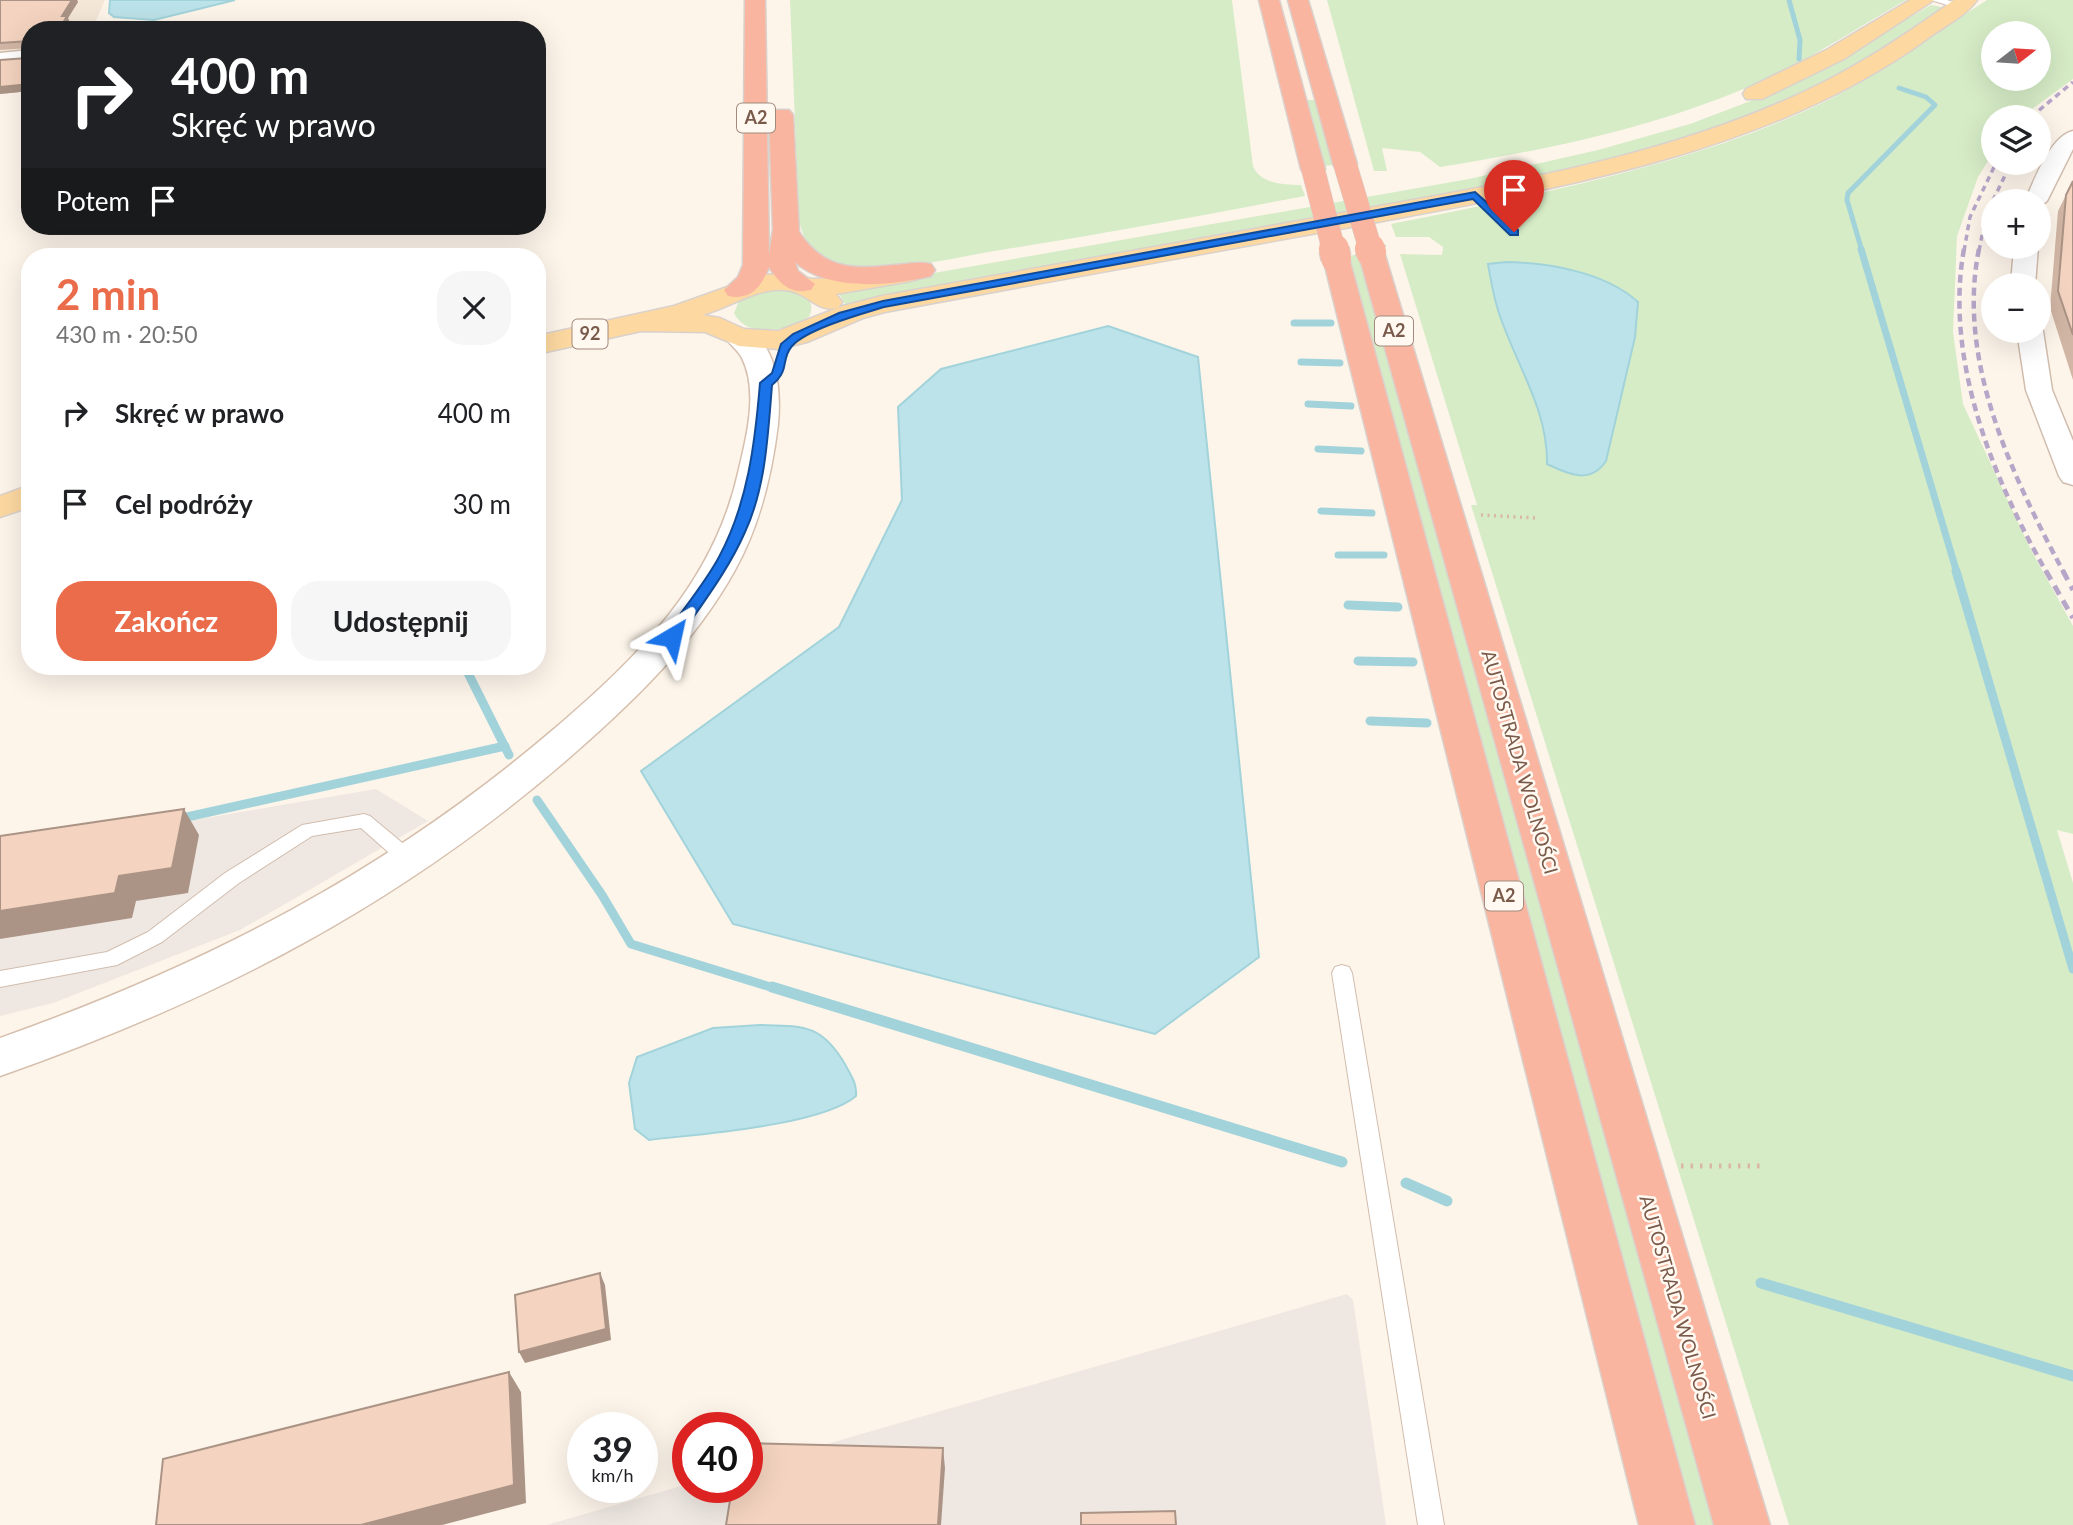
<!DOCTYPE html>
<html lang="pl">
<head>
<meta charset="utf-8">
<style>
  body { margin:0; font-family:Lato,sans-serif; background:#f6f6f6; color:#202124; height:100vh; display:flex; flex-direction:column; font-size:26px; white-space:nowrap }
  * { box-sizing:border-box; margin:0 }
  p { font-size:23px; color:#757577 }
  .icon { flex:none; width:38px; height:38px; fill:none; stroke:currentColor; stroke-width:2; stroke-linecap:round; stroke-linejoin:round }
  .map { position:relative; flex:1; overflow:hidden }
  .sheet { position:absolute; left:21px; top:248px; width:525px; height:427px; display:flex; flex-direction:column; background:#fff; border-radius:28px; box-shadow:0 7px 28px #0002 }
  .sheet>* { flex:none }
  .banner { position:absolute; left:21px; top:21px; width:525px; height:214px; border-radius:28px; box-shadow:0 7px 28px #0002; background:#202124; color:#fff; overflow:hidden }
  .needle { width:46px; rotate:73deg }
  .tools { position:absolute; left:1981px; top:21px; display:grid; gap:14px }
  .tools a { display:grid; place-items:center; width:70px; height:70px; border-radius:50%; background:#fff; box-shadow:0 7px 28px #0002; font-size:35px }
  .speed { position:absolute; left:567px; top:1412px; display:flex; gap:14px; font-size:35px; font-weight:700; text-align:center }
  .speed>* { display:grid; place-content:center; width:91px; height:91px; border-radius:50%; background:#fff; box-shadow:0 7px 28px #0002; line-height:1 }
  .speed small { font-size:18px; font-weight:400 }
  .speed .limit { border:10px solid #d22; background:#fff; color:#111 }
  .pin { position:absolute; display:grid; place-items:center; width:60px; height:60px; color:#fff; margin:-72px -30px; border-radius:50% 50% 50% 0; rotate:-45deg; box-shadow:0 0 7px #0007 }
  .pin .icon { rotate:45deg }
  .me { position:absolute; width:77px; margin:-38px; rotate:36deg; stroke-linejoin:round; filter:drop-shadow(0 0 5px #0008) }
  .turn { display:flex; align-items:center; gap:24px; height:147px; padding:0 35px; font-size:32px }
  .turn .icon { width:91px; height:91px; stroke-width:2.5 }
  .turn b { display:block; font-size:49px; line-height:60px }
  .then { display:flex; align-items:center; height:66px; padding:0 35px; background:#0003; gap:14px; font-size:26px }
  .round { display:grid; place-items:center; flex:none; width:74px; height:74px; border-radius:28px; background:#f6f6f6 }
  .headline { display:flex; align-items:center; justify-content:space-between; height:119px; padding:0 35px }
  h1 { font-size:42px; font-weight:700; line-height:52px; color:#eb6c4b }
  .primary-button { display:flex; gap:14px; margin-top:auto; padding:14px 35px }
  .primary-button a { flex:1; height:80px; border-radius:28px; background:#eb6c4b; color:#fff; font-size:28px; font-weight:700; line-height:80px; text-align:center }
  .primary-button a+a { background:#f6f6f6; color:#202124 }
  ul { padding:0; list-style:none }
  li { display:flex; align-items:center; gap:21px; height:91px; padding:0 35px }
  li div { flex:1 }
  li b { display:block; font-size:26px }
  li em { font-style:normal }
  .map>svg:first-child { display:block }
  .residential { fill:#f5e7d7 }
  .industrial { fill:#efe8e2 }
  .green { fill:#d6ecc6; fill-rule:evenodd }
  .water { fill:#bce3e9; stroke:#a2d3db; stroke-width:2 }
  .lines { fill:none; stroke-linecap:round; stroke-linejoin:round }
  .stream-far3 { stroke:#a2d3db; stroke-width:5 }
  .stream-far2 { stroke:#a2d3db; stroke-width:7 }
  .stream-far1 { stroke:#a2d3db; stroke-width:9 }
  .stream { stroke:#a2d3db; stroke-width:11 }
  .lane-casing { stroke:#d1bdae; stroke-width:2 }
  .street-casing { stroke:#d1bdae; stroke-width:3 }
  .secondary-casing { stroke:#d6bfad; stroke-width:3 }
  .primary-casing { stroke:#dad1cd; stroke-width:3 }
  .highway-casing { stroke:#dad1cd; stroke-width:3 }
  .path-far1 { stroke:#dab7a2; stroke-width:3.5; stroke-dasharray:2 4.5; stroke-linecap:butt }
  .path { stroke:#dab7a2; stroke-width:5; stroke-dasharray:2.5 7; stroke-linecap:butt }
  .lane { fill:#fff; fill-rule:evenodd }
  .street { fill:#fff; fill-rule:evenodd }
  .secondary { fill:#fff; fill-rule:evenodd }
  .primary { fill:#fdd9a1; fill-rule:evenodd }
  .highway { fill:#f9b59f; fill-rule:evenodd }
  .rail-far2 { stroke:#b8a6c9; stroke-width:3.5; stroke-dasharray:6 4.5; stroke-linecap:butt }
  .rail-far1 { stroke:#b8a6c9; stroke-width:4.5; stroke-dasharray:8 5; stroke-linecap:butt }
  .rail { stroke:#b8a6c9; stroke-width:5; stroke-dasharray:10 7; stroke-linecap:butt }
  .highway-bridge-far1-casing { stroke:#dad1cd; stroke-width:24; stroke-linecap:butt }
  .highway-bridge-casing { stroke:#dad1cd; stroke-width:32; stroke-linecap:butt }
  .highway-bridge-far1 { stroke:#f9b59f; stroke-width:23 }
  .highway-bridge { stroke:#f9b59f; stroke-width:30 }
  .wall { fill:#d2b6a5 }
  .shaded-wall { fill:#ab9486 }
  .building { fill:#f4d4c0; stroke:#ab9486; stroke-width:2 }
  .route { fill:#1a73e8; stroke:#114b97; stroke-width:2 }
  .labels { text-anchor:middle; stroke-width:5; stroke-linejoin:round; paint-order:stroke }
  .shield { fill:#fff9f1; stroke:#a28a7d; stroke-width:2 }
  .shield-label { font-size:18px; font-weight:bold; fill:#7a5b4b }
  .street-label { font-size:19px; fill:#7a5b4b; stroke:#fff9f1 }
</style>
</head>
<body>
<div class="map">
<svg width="2073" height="1525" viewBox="0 0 2073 1525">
  <rect width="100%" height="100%" fill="#fdf5ea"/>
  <!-- residential -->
  <path class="residential" d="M0,0H105L95,23L144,21L152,30H30V51L0,54Z"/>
  <!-- industrial -->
  <g class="industrial">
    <path d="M376,789L428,821L240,930L53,1003L0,1016V853Z"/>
    <path d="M1347,1294L1353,1300L1386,1525H547L688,1484V1488H747V1467Z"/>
  </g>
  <!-- green -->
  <g class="green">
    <path d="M790,0H1232L1253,166C1261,185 1284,184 1301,185L1305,196C1204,215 1103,234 1001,250C949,258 879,278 828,261C810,255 803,237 799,220Z"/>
    <path d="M1327,0H1906C1859,27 1812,58 1762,81C1659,127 1551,149 1440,167L1420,152L1382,148L1387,171H1374Z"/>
    <path d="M1987,0H2073V79L2021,117H1993V153L1978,177L1957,236L1953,332L1963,404L2030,548L2073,626V834L2057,830L2073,883V1525H1789L1471,505H1477L1400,254L1442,255L1443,247L1429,237H1396L1391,224C1534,195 1700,164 1830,99C1885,71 1935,33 1987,0ZM1993,33H2039V79H1993Z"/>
    <path d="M1931,5L1947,8L1853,70L1726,128L1552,177L846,306L837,290L1469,179L1598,150L1690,124L1769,94L1838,60Z"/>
    <path d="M1306,100H1316L1333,165L1324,166Z"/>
    <path d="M1358,254L1370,293L1716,1525H1693L1359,294L1350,256Z"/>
    <path d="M768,290C785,290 821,291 809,317C789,330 747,340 734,313L739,301Z"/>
  </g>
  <!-- water -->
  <g class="water">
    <path d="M110,0H235L154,20L114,17L109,13Z"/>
    <path d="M1506,262C1549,263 1605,272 1638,302L1635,337L1606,461C1590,485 1568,474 1547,464C1548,410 1517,366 1500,316C1494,300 1491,281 1488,264Z"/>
    <path d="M1108,326L1198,357L1259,957L1155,1034L733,924L641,771L839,627L902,500L898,407L941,369Z"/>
    <path d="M760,1025C804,1026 822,1024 846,1066C852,1077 857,1084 856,1096C821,1126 697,1134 649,1140L635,1129L629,1083L637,1057L713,1028Z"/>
  </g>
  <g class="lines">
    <!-- stream-far3 -->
    <g class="stream-far3">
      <path d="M1789,0L1800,40L1799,59"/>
      <path d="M1862,251L1847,200L1848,193L1935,105L1926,97L1899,88"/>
    </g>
    <!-- stream-far2 -->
    <g class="stream-far2">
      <path d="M1861,249L1957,573"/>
      <path d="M1294,323H1331"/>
      <path d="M1301,362L1340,363"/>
      <path d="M1308,404L1351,406"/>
      <path d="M1318,449L1361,451"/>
      <path d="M1321,511L1372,513"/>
      <path d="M1338,555H1384"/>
    </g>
    <!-- stream-far1 -->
    <g class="stream-far1">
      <path d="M1956,571L2073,969"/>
      <path d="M1348,605L1398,607"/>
      <path d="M1358,661L1413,662"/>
      <path d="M465,667L509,755"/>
      <path d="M1370,721L1427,723"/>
      <path d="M537,800L602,895L631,944L777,989"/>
      <path d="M178,819L505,746"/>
    </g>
    <!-- stream -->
    <g class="stream">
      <path d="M772,987L1342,1162"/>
      <path d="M1406,1183L1447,1201"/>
      <path d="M1761,1283L2073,1376"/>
    </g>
    <!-- lane casing -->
    <g class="lane-casing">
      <g id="lane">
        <path d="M1931,0H1947L1965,6L1960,9Z"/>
        <path d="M1471,193H1479L1518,230V234H1510L1471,197Z"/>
        <path d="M364,814L370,816L418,856L420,861L418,866H404L361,828L312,836L239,883L162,942L117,965L0,987V971L107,952L148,932L225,873L302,825Z"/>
        <path d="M1342,965L1349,967L1352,973L1444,1525H1418L1332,973L1335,967Z"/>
      </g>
    </g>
    <!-- street casing -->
    <g class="street-casing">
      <g id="street">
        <path d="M30,50V62L0,65V53Z"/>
        <path d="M2073,131V149L2047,201L2039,207V201H2025C2034,181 2050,136 2073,131Z"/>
        <path d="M2014,247H2038L2035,285H2011Z"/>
        <path d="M2039,325L2043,331L2052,390L2073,441V485L2063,482L2059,476L2026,390L2017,331H2039Z"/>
      </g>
    </g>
    <!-- secondary casing -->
    <g class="secondary-casing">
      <path id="secondary" d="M739,328C778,338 781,391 778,424C772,474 760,525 735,570C696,641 637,698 577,751C403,904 217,1000 0,1076V1038C208,964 385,873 554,729C638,657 713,584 738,473C746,439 759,392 742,358C738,350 730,345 725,337L729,331Z"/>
    </g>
    <!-- primary casing -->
    <g class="primary-casing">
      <g id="primary">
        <path d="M1910,0H1934L1844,59L1762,99H1746L1743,94L1746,89L1828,49Z"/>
        <path d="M1954,0H1977C1966,16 1943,27 1927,39C1763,158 1540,191 1345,228C1192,256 1038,283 885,312L863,318L807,342L778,349L739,346L705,332L641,331L537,354V336L674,306L761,275L786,274L812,279L841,278L905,266L915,268L918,274L915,280L905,282L836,294L842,302L838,308C816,313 807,291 784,290C755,288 730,308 702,315L720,318L744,329L778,331L843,306L882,296C1030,269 1178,243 1326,216C1492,185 1667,160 1820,84C1868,60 1911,31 1954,0Z"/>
        <path d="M30,485V507L0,517V496Z"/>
      </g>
    </g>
    <!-- highway casing -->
    <g class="highway-casing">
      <g id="highway">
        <path d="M745,0H765L769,255L773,230L769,115L773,110H789L793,115L799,232C824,269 852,270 894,265C907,264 919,261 931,264L935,270L931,276C891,286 829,292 795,262L798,271L815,284L811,290C790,295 779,283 769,267C762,286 751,301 728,296L724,290L738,277L743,265Z"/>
        <path d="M1259,0H1279L1325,169L1322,174L1313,176L1304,174L1301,169Z"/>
        <path d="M1288,0H1308L1357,164L1354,169L1345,171L1336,169L1333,164Z"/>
        <path d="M1371,244L1380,246L1384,252L1770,1525H1714L1358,252L1362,246Z"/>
        <path d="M1336,250L1345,252L1349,258L1695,1525H1639L1323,258L1327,252Z"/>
      </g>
    </g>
    <!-- path-far1 -->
    <path class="path-far1" d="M1481,515L1536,518"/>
    <!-- path -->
    <path class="path" d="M1681,1166H1766"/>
    <!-- lane -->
    <use href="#lane" class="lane"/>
    <!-- street -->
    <use href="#street" class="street"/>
    <!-- secondary -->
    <use href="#secondary" class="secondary"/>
    <!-- primary -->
    <use href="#primary" class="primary"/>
    <!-- highway -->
    <use href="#highway" class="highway"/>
    <!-- rail-far2 -->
    <g class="rail-far2">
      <path d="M2031,117L2073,82"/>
      <path d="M1964,251L1970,217L1996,163"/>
      <path d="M1979,251L1986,215L2011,163"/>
    </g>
    <!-- rail-far1 -->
    <g class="rail-far1">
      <path d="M1964,249C1944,359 1993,479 2047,573"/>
      <path d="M1979,249C1956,361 2013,477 2064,573"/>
    </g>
    <!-- rail -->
    <g class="rail">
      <path d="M2046,571L2073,618"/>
      <path d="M2063,571L2073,590"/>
    </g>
    <!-- highway-bridge-far1 casing -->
    <g class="highway-bridge-far1-casing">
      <g id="highway-bridge-far1">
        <path d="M1345,164L1371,251"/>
        <path d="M1313,169L1334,251"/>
      </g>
    </g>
    <!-- highway-bridge casing -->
    <g class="highway-bridge-casing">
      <g id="highway-bridge">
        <path d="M1334,249L1336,258"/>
        <path d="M1370,249L1371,252"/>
      </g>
    </g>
    <!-- highway-bridge-far1 -->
    <use href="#highway-bridge-far1" class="highway-bridge-far1"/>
    <!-- highway-bridge -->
    <use href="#highway-bridge" class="highway-bridge"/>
  </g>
  <!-- wall -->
  <g class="wall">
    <path d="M0,0H77L78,2L68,18L70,23L66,30H30V91L0,94L29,55V48L0,50Z"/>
    <path d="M2073,181V380L2050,308L2058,211Z"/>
  </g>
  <!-- shaded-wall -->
  <g class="shaded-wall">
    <path d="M72,0H77L78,2L68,18L70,23L66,30H59L62,16Z"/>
    <path d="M30,84V91L0,94V87Z"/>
    <path d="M184,809L199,835L188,893L136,901L132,918L0,939V911L119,876Z"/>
    <path d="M600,1273L605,1285L611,1340L525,1363L519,1352Z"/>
    <path d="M509,1372L521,1392L526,1503L442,1525H361Z"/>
    <path d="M943,1448L945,1468L941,1525H938Z"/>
  </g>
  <!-- building -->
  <g class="building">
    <path d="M0,0H72L62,16H67L59,30H30V84L0,87V60L27,58L29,55V41L0,43Z"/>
    <path d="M2073,181V335L2058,291L2066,195Z"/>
    <path d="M184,809L172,868L119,876L115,893L0,911V836Z"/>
    <path d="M600,1273L606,1329L519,1352L515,1295Z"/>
    <path d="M509,1372L514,1485L361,1525H156L163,1459Z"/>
    <path d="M747,1443L943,1448L938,1525H726L732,1488H747Z"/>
    <path d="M1175,1511L1176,1525H1081V1513Z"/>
  </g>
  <!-- route -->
  <path class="route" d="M1475,192L1518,230V235H1510L1473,199L884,307C861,314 807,329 792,346C780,360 791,369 772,385C768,433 766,487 745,532C728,571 701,605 677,641H666L664,637C682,610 704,585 719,557C748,503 755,443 760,383L772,373L781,344L793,334L839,313L883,301Z"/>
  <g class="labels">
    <!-- shield labels -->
    <g class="shield">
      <rect x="737" y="103.5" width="38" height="29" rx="5"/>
      <rect x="1375" y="316.5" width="38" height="29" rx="5"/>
      <rect x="572.5" y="319.5" width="35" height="29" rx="5"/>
      <rect x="1485" y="881.5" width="38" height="29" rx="5"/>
    </g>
    <g class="shield-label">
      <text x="756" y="124">A2</text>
      <text x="1394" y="337">A2</text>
      <text x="590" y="340">92</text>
      <text x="1504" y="902">A2</text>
    </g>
    <!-- street labels -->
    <g class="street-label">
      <text transform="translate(1520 762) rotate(74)" y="7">AUTOSTRADA WOLNOŚCI</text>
      <text transform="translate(1678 1307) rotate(74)" y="7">AUTOSTRADA WOLNOŚCI</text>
    </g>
  </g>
</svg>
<div class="tools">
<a><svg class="needle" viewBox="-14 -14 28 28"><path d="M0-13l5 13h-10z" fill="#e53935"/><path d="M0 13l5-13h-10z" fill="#757577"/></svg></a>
<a><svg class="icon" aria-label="layers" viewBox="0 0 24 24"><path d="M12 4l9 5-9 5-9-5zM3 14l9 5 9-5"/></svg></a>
<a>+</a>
<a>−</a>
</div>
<div class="speed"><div>39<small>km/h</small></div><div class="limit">40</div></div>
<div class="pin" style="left:1514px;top:232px;background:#d93025"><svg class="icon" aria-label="arrive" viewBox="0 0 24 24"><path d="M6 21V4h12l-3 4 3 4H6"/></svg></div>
<svg class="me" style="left:672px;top:637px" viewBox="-20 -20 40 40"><path d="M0-17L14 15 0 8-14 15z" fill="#1a73e8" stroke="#fff" stroke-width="4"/></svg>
<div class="banner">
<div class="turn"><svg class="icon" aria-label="right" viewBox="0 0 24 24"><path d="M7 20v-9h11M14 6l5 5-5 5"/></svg><div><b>400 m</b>Skręć w prawo</div></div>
<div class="then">Potem<svg class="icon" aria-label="arrive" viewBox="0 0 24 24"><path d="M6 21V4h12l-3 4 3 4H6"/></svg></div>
</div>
<section class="sheet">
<div class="headline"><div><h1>2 min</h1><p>430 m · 20:50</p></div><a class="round"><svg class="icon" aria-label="close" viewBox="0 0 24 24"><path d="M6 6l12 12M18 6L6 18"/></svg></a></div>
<ul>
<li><svg class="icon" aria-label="right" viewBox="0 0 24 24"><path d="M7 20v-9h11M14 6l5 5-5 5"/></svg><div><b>Skręć w prawo</b></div><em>400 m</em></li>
<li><svg class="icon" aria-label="arrive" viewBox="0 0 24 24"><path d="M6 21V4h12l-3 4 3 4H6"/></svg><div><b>Cel podróży</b></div><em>30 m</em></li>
</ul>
<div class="primary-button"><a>Zakończ</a><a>Udostępnij</a></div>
</section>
</div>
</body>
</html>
